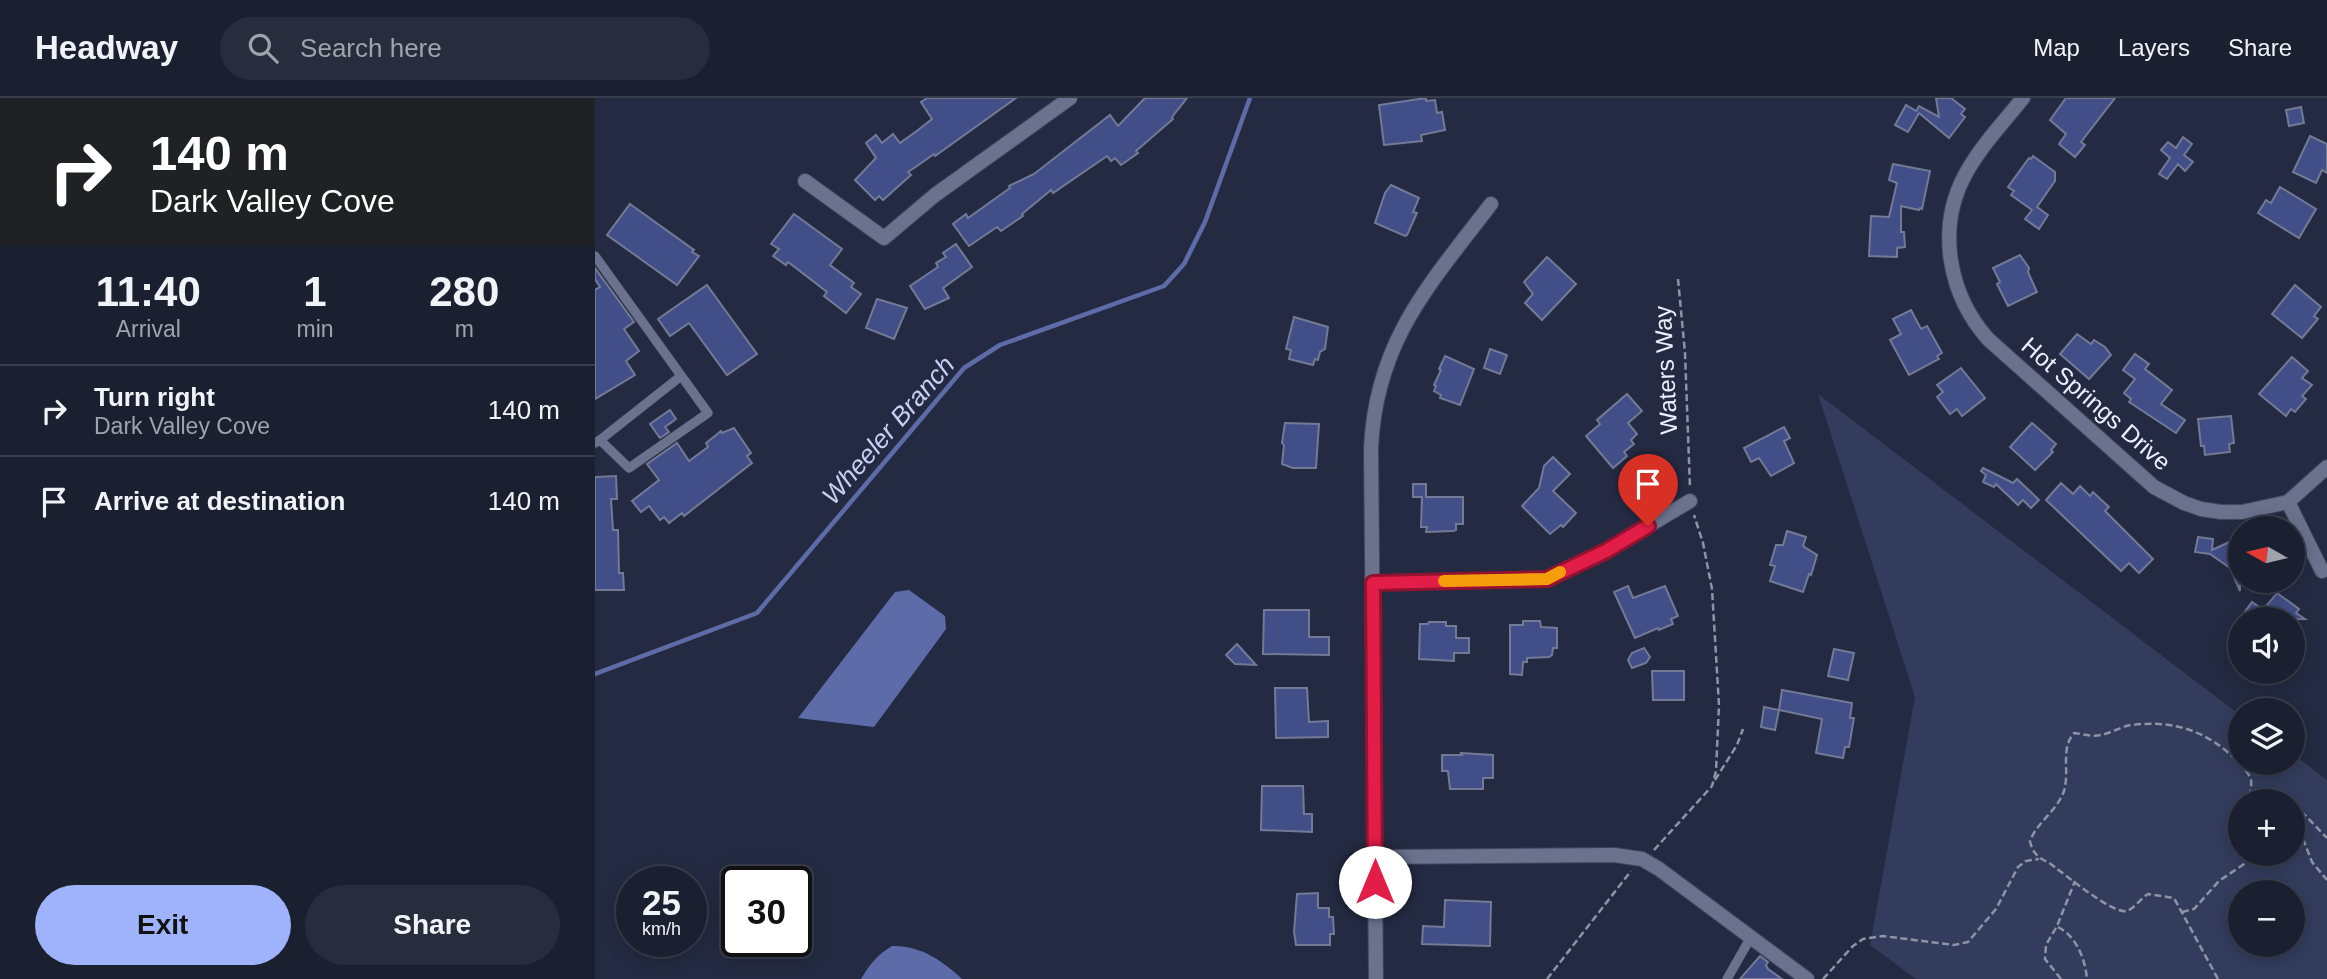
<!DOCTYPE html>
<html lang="en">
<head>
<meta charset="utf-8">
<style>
  body { margin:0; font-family:Arial,sans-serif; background:#282d3d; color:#f1f3f6; height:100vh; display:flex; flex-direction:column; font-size:26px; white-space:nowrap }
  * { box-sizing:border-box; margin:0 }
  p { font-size:23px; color:#a0a3ab }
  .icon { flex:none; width:38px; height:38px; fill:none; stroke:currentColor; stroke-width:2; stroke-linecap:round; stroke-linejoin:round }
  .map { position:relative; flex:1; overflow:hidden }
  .side { display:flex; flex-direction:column; background:#1b2031; width:595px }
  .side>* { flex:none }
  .top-card { background:#202124; color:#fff; overflow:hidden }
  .needle { width:46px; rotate:278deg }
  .controls { position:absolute; left:1633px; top:418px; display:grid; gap:14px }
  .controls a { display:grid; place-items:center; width:77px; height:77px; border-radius:50%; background:#1b2031; box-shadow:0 4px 18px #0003,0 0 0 2px #393e4d; font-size:35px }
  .speed { position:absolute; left:21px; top:768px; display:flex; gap:14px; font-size:35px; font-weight:700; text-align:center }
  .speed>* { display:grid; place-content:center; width:91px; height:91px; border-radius:50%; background:#1b2031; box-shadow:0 4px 18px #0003,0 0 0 2px #393e4d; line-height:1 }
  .speed small { font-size:18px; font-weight:400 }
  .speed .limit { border:4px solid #111; border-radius:10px; background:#fff; color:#111 }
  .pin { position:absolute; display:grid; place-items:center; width:60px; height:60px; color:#fff; margin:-72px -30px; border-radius:50% 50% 50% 0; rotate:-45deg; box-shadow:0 0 7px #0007 }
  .pin .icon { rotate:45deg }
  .me { position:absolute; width:77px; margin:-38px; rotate:0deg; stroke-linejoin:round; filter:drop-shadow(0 0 5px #0008) }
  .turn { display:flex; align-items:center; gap:24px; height:147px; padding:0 35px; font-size:32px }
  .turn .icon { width:91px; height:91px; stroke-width:2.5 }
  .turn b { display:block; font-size:49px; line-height:60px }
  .eta { display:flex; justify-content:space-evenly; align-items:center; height:119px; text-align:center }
  .eta b { font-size:42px; font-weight:800; line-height:49px }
  .action { display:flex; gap:14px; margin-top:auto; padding:14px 35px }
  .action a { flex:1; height:80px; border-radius:42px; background:#9fb3fd; color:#111; font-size:28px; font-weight:800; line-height:80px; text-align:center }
  .action a+a { background:#282d3d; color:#f1f3f6 }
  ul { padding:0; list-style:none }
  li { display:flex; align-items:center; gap:21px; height:91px; padding:0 35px; border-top:2px solid #393e4d }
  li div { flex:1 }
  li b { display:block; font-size:26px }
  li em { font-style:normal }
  header { display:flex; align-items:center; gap:42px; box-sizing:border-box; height:98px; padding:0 35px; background:#1b2031; border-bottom:2px solid #393e4d }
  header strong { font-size:33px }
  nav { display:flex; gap:38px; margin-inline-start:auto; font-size:24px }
  .search { width:490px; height:63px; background:#282d3d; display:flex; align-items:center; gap:18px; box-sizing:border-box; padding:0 24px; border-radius:38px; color:#a0a3ab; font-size:26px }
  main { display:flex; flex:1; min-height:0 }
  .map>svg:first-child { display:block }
  .green { fill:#333c5d; fill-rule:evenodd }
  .water { fill:#5d6ca8 }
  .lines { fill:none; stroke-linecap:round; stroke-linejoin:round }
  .stream { stroke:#5d6ca8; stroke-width:4.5 }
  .building { fill:#414e88; stroke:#727a96; stroke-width:2 }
  .lane-casing { stroke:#40465b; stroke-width:10 }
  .street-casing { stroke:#40465b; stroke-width:16 }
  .path { stroke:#8e93a5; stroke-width:2.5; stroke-dasharray:7 3.5; stroke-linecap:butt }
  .lane { stroke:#6a728d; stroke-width:9 }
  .street { stroke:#6a728d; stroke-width:14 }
  .route-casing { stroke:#92132f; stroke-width:18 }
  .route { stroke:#e11d48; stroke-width:12 }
  .slow { stroke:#f59e0b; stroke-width:12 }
  .labels { text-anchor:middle; stroke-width:5; stroke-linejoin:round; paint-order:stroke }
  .street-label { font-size:24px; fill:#ecf0fd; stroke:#242a41 }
  .water-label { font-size:26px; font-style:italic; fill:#c5cff3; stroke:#242a41 }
</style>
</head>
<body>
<header>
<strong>Headway</strong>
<div class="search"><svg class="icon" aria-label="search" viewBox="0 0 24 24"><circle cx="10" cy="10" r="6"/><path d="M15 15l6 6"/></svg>Search here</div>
<nav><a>Map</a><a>Layers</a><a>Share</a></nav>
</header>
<main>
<section class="side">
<div class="top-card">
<div class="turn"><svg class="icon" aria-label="right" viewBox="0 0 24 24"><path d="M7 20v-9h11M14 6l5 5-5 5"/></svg><div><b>140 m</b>Dark Valley Cove</div></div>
</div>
<div class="eta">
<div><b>11:40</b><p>Arrival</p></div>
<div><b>1</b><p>min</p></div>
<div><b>280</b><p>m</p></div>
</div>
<ul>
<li><svg class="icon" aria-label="right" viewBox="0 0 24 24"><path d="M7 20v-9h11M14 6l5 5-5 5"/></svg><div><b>Turn right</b><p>Dark Valley Cove</p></div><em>140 m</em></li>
<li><svg class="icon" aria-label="arrive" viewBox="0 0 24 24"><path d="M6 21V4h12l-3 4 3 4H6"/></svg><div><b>Arrive at destination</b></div><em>140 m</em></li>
</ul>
<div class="action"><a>Exit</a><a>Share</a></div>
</section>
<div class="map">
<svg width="1732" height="881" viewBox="0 0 1732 881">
  <rect width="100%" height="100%" fill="#242a41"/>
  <!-- green -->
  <path class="green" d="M1223,296L1645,617V665H1698V656L1732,682V881H1321L1275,847L1320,599ZM1645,704H1698V756H1645ZM1645,794H1698V847H1645Z"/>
  <!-- water -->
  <g class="water">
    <path d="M314,492L350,518L351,531L279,629L203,620L300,494Z"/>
    <path d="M297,848C325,847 348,863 367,881H266C274,867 283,856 297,848Z"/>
  </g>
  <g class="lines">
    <!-- stream -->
    <path class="stream" d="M0,576L162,515L369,270L405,247L569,188L589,166L610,124L655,0"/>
  </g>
  <!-- building -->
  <g class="building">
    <path d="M332,0H421L340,58L339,56L322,68L313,74L316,77L288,102L284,98L280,102L260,82L281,60L271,45L281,37L287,45L298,36L305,45L323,32L337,21L326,4Z"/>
    <path d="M550,0H592L577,19L578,21L541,53L543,55L526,67L520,60L516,63L512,58L458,95L456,92L427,116L428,118L406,133L402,129L374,148L358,126L363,122L371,116L373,120L415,90L414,88L439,76L515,17L523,28Z"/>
    <path d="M831,0V3L840,2L842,15L847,14L850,32L826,37L827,43L789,47L784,7Z"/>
    <path d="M1341,0H1356L1370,11L1366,16L1370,19L1354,40L1324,15L1313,34L1300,27L1311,7L1321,13L1324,8L1344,19Z"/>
    <path d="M1471,0H1520L1486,44L1490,47L1480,59L1464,46L1471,36L1455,22Z"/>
    <path d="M1706,9L1709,25L1694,28L1691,12Z"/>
    <path d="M1715,38L1732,46V75L1727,72L1721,85L1698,74Z"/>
    <path d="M1588,39L1597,46L1589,57L1598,64L1590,73L1583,66L1572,81L1564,76L1575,60L1566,52L1573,44L1581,50Z"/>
    <path d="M1438,58L1460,74V83L1442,109L1453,117L1444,131L1430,121L1437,112L1416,97L1419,93L1413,89L1434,60L1436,61Z"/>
    <path d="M1298,66L1335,73L1327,111L1325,110L1324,112L1306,108V134H1309L1310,149L1302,150V159L1274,158L1276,118L1294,119L1302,85L1294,82Z"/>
    <path d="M796,87L824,100L818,114L822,115L812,137L810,138L780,125L790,95Z"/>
    <path d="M1685,89L1721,111L1704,140L1663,115L1671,102L1676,105Z"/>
    <path d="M35,106L99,152L97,154L104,158L82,187L12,137Z"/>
    <path d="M199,116L247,151L235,167L259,185L256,189L266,196L251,215L229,198L232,194L193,164L191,167L178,158L184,151L176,146Z"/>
    <path d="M361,146L377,169L348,190L354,200L330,211L315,188L343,169L341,165L351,159L348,155Z"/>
    <path d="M1425,157L1434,170L1433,174L1442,194L1413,208L1402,186L1405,184L1398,170Z"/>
    <path d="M952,159L981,186L947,222L930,205L938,196L929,184Z"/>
    <path d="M0,170L39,224L29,231L44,253L31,263L40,277L0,301V192L5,189L0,181Z"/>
    <path d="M112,187L162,256L132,277L94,225L75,238L63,221Z"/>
    <path d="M1700,187L1726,209L1719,218L1723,221L1707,240L1677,216Z"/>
    <path d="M282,201L312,210L299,241L271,230Z"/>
    <path d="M1316,212L1326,231L1332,228L1347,255L1342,258L1344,261L1314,277L1295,242L1306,236L1298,221Z"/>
    <path d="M699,219L733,229L730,251L725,254L723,262L720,261L718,267L694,261L696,252L691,251Z"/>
    <path d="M1482,236L1496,246L1499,242L1510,249L1516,257L1494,281L1465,256Z"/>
    <path d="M895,251L912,257L905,276L889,270Z"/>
    <path d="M1540,256L1554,266L1550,271L1577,292L1566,306L1590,322L1581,335L1534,304L1536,301L1529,295L1540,281L1528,272Z"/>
    <path d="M850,258L879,271L865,307L845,300L846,297L839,293L841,288L839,287L846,272L844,271Z"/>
    <path d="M1697,259L1713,273L1707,280L1717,287L1707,298L1711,301L1700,314L1696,311L1691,318L1664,296Z"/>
    <path d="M1366,270L1390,300L1367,318L1362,311L1355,316L1342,299L1348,294L1342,287Z"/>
    <path d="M1032,296L1047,313L1033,325L1042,336L1036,342L1039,346L1029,354L1032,358L1018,370L991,338L1005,326L1002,322Z"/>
    <path d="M75,312L81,321L70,329L74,334L65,340L55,326Z"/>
    <path d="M1636,318L1639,345L1634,346L1635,354L1610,357L1609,348H1606L1603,321Z"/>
    <path d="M690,325L724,326L721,370H698L687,366L689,347L687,345Z"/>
    <path d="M1437,325L1461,346L1456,352L1458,354L1440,372L1415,349Z"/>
    <path d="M1189,329L1195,340L1189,343L1199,365L1176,378L1164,360L1156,364L1149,350Z"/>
    <path d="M139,330L156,355L152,358L157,365L89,418L87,415L74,425L69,419L65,422L54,408L46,414L37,403L64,382L52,366L82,345L94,363L113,349L111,345L126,333L127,335Z"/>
    <path d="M958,359L975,376L958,393L981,415L968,429L966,427L955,436L927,408L944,390L949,368Z"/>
    <path d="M1388,370L1418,385L1422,381L1444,402L1436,410L1428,402L1423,407L1401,386L1399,389L1388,384L1391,377L1386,373Z"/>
    <path d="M21,378L22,401H16L18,432H23L24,475H28L29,492H0V379Z"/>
    <path d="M1466,385L1478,396L1485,388L1495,398L1498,394L1514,409L1510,413L1558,461L1544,475L1534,465L1526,473L1451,402Z"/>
    <path d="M818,386H831V399H868V426H861V432L858,433L831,434L832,429H826L827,399H818Z"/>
    <path d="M1192,433L1211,439L1208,448L1222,457L1216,477L1214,476L1208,494L1175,483L1180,468L1175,467L1181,447H1188Z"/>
    <path d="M1603,439L1618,441L1617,452L1645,439V493L1635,470L1615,456L1600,454Z"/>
    <path d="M1033,488L1038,500L1070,488L1083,518L1076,521L1078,526L1064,532L1063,530L1040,540L1019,494Z"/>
    <path d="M1682,495L1704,511L1701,515L1710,521L1644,522L1657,504L1668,512Z"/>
    <path d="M669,512H714V539H734V557L668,556Z"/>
    <path d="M928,523H945L946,529L962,530V550H958L957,557L954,559L932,560V564H928L927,577L915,576V527H928Z"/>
    <path d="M834,524H851V528H861V540H874V555H859V563L824,561L825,526H833Z"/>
    <path d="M642,546L661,567L640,566L631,557Z"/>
    <path d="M1049,550L1055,559L1051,565L1037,570L1033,562L1037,555Z"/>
    <path d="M1239,551L1259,555L1253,582L1233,578Z"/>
    <path d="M1057,573H1089V602H1058Z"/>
    <path d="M680,590H712L714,624L733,623V639L681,640Z"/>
    <path d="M1187,592L1257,605L1255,620H1259L1254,649H1250L1248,660L1221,655L1227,621L1184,612Z"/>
    <path d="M1169,609L1184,612L1180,632L1166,629Z"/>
    <path d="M866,655L898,657V680H888V691H855L853,673H847V657H867Z"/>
    <path d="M667,688H708L709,716H717V734L666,732Z"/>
    <path d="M723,795V810H734V819H738L739,836H735V847H701L699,834L702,796Z"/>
    <path d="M850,802L896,804L895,848L827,846L828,828L849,829Z"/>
    <path d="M1165,858L1173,864L1171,867L1173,871L1187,881H1145Z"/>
  </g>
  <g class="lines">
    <!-- lane casing -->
    <g class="lane-casing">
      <g id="lane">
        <path d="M0,158L113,315L34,370L5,342L0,345"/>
        <path d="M5,342L86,278"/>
        <path d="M1132,881L1156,839"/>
      </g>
    </g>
    <!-- street casing -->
    <g class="street-casing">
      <g id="street">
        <path d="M1428,0C1408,25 1385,49 1370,77C1341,131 1354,197 1393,241L1559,389L1589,405L1606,411L1626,414H1647L1693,404L1732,369"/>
        <path d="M210,83L289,140L340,97L475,0"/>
        <path d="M1693,404L1727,473"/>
        <path d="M778,485L952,481L1011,453L1095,403"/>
        <path d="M780,759L1019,757L1047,761L1064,771L1212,881"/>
        <path d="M781,881L776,350C781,243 834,187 896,106"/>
      </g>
    </g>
    <!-- path -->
    <g class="path">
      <path d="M1083,181L1090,255L1095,390"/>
      <path d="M1120,682L1142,647L1148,631"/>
      <path d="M1698,707L1704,711L1732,740"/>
      <path d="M1698,737L1708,741L1717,764L1732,782"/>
      <path d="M1059,752L1117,688L1121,673L1124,607L1117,491L1108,445L1099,417"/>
      <path d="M1587,814L1599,811L1624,783L1655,762L1657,756"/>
      <path d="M1463,829C1481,838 1490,860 1492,881"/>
      <path d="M952,881L1036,773"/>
      <path d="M1228,881L1258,848L1268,841L1288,838L1359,847L1373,844L1401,811L1423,769L1431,763L1444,761"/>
      <path d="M1466,881L1450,861L1451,847L1462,828L1480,783"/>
      <path d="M1623,881L1579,800L1553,796C1546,800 1540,810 1532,813C1518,817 1467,774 1453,764C1443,760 1437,754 1435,743C1442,724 1462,713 1469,693C1475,673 1465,651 1479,635C1488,636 1497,639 1506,637C1516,635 1525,629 1536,627C1577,622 1611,632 1640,661C1645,667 1654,674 1656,682C1657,689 1654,697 1655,704"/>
    </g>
    <!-- lane -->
    <use href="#lane" class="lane"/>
    <!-- street -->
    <use href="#street" class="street"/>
  </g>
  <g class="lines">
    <!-- route casing -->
    <g class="route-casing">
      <path id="route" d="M780,784L778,485L952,481L1011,453L1053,428"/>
    </g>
    <!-- route -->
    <use href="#route" class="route"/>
    <!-- slow -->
    <path class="slow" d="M849,483L952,481L965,474"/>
  </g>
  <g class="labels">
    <!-- street labels -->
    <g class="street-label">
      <text transform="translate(1071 272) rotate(-93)" y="8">Waters Way</text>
      <text transform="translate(1501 306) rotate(41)" y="8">Hot Springs Drive</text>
    </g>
    <!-- water labels -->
    <g class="water-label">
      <text transform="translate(293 332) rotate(-49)" y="9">Wheeler Branch</text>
    </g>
  </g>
</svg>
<div class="controls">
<a><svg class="needle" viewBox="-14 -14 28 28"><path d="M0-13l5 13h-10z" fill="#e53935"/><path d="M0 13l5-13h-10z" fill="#a0a3ab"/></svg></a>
<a><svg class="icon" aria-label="sound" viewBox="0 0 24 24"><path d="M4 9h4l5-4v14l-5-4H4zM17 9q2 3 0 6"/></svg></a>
<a><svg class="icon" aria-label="layers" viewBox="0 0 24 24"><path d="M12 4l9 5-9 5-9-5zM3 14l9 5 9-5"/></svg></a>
<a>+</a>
<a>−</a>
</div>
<div class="speed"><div>25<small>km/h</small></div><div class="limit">30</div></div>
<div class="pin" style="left:1053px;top:428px;background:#d93025"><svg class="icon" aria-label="arrive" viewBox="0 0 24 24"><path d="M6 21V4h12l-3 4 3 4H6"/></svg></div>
<svg class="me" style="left:780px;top:784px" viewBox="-20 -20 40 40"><circle r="19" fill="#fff"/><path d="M0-13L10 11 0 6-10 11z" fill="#e11d48"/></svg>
</div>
</main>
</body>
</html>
